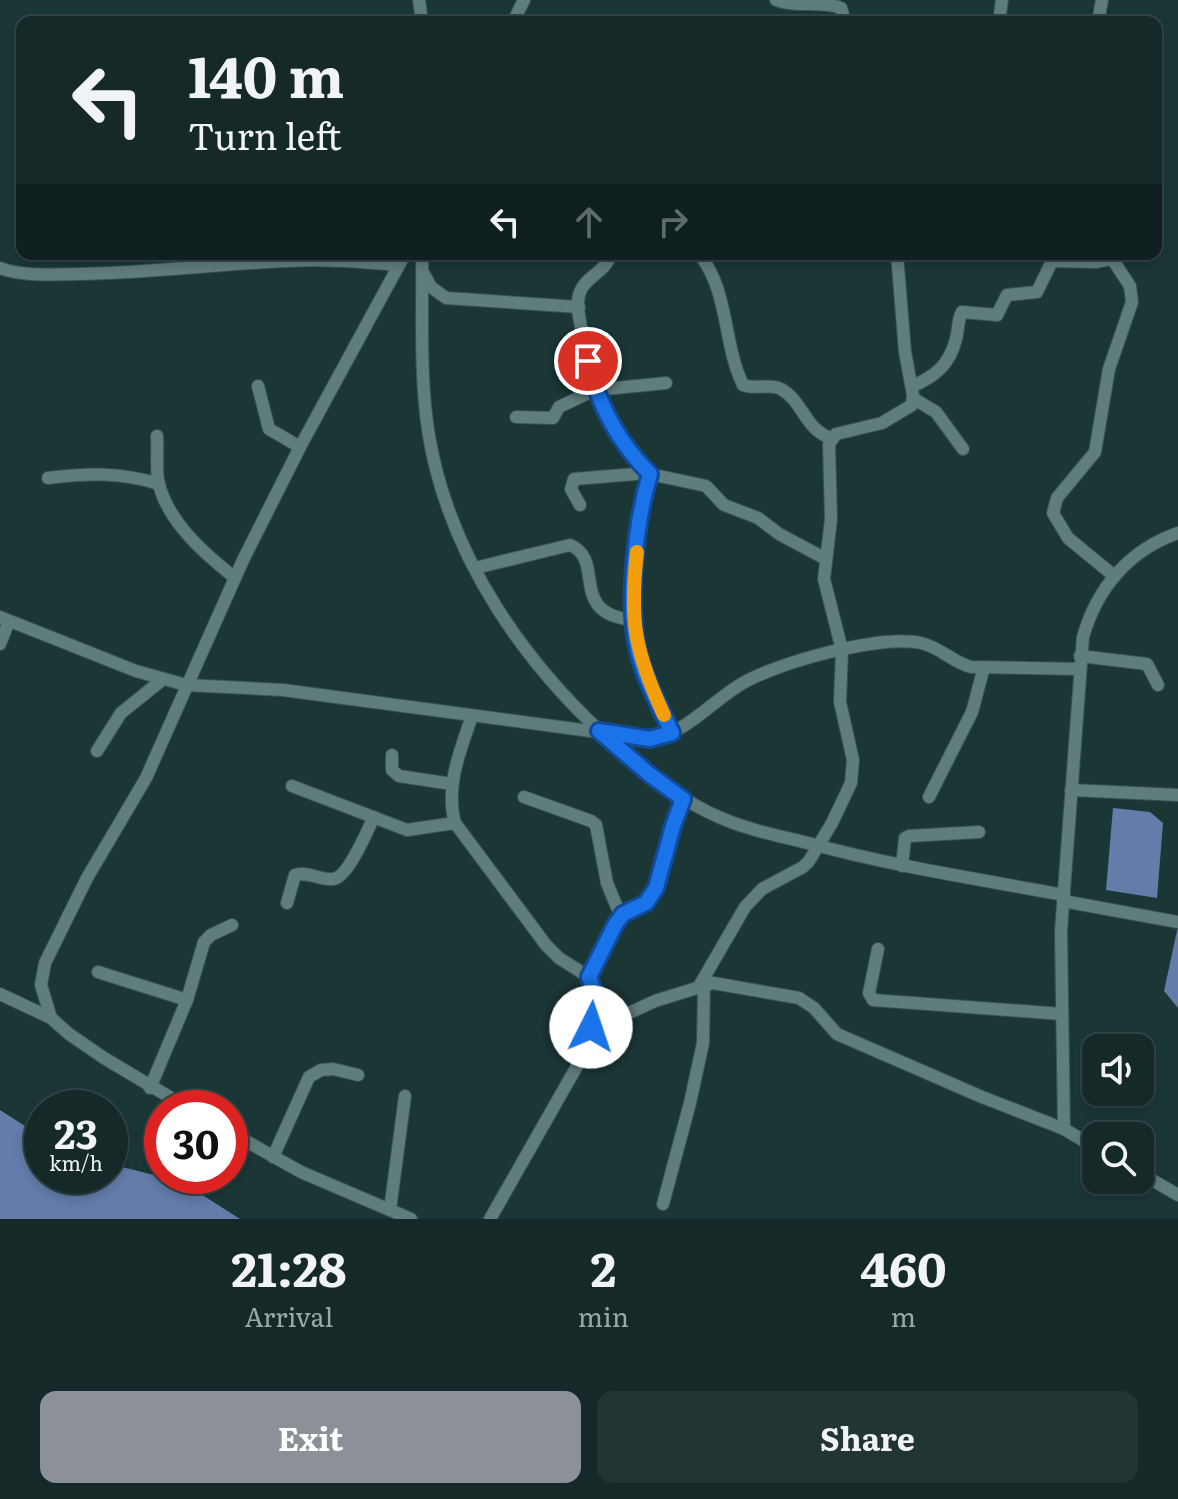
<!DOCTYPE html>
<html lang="en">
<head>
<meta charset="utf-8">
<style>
  body { margin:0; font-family:Literata,serif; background:#213534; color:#f1f3f6; height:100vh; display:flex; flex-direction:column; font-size:30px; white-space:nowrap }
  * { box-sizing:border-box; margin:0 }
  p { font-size:26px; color:#9da6a8 }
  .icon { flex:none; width:44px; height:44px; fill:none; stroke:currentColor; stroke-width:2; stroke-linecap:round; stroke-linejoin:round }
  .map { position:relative; height:1219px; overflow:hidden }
  .panel { display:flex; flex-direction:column; background:#142928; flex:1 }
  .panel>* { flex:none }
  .top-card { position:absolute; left:16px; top:16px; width:1146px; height:244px; border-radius:16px; box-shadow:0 4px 12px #0003,0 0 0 2px #334545; background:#142928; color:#f1f3f6; overflow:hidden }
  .tools { position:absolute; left:1082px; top:1034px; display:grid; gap:16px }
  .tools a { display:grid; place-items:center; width:72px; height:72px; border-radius:16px; background:#142928; box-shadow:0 4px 12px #0003,0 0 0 2px #334545; font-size:40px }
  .speed { position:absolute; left:24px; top:1090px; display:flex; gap:16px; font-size:40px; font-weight:700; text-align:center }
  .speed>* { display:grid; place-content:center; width:104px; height:104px; border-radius:50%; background:#142928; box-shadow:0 4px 12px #0003,0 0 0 2px #334545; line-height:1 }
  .speed small { font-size:20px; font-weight:400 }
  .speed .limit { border:12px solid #d22; background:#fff; color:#111 }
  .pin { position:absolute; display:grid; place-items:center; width:68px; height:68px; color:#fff; margin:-34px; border:4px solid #fff; border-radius:50%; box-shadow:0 2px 8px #0007 }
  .me { position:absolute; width:88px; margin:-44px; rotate:4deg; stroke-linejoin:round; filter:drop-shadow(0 0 6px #0008) }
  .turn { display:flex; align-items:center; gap:28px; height:168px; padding:0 40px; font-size:36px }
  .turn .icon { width:104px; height:104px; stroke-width:2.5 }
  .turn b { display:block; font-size:56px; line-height:68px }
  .lanes { display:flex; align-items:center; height:76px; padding:0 40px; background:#0003; justify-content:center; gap:40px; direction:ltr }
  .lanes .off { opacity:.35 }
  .eta { display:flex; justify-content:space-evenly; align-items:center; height:136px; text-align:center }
  .eta b { font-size:48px; font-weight:700; line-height:56px }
  .action { display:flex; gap:16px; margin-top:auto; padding:16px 40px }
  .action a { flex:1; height:92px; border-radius:16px; background:#8c9099; color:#fff; font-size:32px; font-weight:700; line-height:92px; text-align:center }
  .action a+a { background:#213534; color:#f1f3f6 }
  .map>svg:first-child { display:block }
  .water { fill:#637caa }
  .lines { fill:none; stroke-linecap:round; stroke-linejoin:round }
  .minor-casing { stroke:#3a5352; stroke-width:14 }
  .minor { stroke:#5f7d7c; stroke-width:12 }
  .route-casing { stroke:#114b97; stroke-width:20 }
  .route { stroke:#1a73e8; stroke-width:14 }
  .slow { stroke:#f59e0b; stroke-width:14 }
</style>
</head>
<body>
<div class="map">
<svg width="1178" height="1219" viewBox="0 0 1178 1219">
  <rect width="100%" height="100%" fill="#1a3736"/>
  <!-- water -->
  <g class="water">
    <path d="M1113,808L1150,812L1163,823L1157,898L1106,890Z"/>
    <path d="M1178,926V1008L1164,991Z"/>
    <path d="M0,1110L42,1137V1176H110V1164L182,1182L240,1219H0Z"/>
  </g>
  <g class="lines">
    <!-- minor casing -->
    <g class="minor-casing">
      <g id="minor">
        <path d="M419,0L422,22"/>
        <path d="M776,0C796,8 821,0 841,8L845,22"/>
        <path d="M513,22L524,0"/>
        <path d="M999,22L1002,0"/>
        <path d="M1098,22L1102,0"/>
        <path d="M422,254C423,314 419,376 429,436C450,560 528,670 621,750C652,777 683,802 721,818C749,830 779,836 808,843C892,866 978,879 1064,895"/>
        <path d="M611,254C606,272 586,276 580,292C575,304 580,323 583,335C595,395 607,429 650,474L706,486L724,505L758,518L779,534L826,559"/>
        <path d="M699,254C729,290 723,344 743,385C755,390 769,383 781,389C803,401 805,430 831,438"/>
        <path d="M1109,254L1130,286L1132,302L1109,369L1095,452L1057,498L1053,513L1068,538L1113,575"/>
        <path d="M0,268C24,277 54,274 79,274C149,273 218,264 288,261C325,259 362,262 399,265"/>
        <path d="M424,274L431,287L446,298L579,307"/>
        <path d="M258,386L269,429L300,447"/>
        <path d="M912,386C935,377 950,364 956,339C959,329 957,321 962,312L997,315L1007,295L1037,292L1052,261L1095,262L1111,259"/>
        <path d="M914,399L936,412L963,449"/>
        <path d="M516,417L553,418L559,407L595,390L666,383"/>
        <path d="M157,436C158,450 156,466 158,480C166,521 205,554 235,578"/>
        <path d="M650,474C636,520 627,600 637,647C643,677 659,705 672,733"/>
        <path d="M48,478C87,473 121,472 159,484"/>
        <path d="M580,505L571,489L574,479L648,473"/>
        <path d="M475,568L570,545C607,560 566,614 634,620"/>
        <path d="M0,617L136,671L186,685L283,690L650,739C686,733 708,705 738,686C774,663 880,634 921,643C940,647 952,662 971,667L1079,669"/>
        <path d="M0,644L9,621"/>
        <path d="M1080,656L1147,664L1158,685"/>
        <path d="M472,716C460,751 445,787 455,823L546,945L559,958L589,977L595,995L589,1045"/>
        <path d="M97,751L121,713L162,680"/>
        <path d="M392,755V770L399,776L452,784"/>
        <path d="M292,786L407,830L455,823"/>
        <path d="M1071,790L1178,795"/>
        <path d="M524,797L591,821L596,825L607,883L621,917"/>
        <path d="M929,797L972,712L984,667"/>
        <path d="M902,866L905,838L909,836L979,832"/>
        <path d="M1063,901L1178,922"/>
        <path d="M287,903L295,875C308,871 319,880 333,879C348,878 367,831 374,817"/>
        <path d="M878,949L869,993L873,1000L1062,1014"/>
        <path d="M98,972L187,1000"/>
        <path d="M589,977L615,925L623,914L646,903L656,888L673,826L683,799"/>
        <path d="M698,988L745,907L762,889L803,867L809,861L832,823L851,783L853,760L840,702L842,650L824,579L831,519L829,444L836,434L882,423L912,405L913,395L905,352L897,254"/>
        <path d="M0,994L51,1018L69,1034L104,1058L188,1108"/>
        <path d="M51,1018L41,985L45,963L87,878L146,778L243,560L300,447L405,254"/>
        <path d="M150,1088L187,1000L204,942L211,935L232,925"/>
        <path d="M1064,1129L1061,931L1083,637C1097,588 1129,550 1178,533"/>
        <path d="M230,1132L301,1172L411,1219"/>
        <path d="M273,1157L309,1077L321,1070L333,1069L358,1075"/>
        <path d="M1140,1173L1178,1195"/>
        <path d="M663,1204L690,1103L703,1043L704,986"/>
        <path d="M390,1210L405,1096"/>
        <path d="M490,1219L589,1045L629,1013L655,1001L713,983L799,998L814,1008L837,1034L982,1097L1064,1129L1096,1148"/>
      </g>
    </g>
    <!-- minor -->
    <use href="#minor" class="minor"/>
  </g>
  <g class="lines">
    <!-- route casing -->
    <g class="route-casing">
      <path id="route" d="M588,361C598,404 618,442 650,474C636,520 627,600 637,647C643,677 659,705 672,733L650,739L599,731L649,774L683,799L673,826L656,888L646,903L623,914L615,925L589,977L595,995L591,1027"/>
    </g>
    <!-- route -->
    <use href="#route" class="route"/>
    <!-- slow -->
    <path class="slow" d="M637,552C629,622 635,652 664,715"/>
  </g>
</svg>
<div class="tools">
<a><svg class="icon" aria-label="sound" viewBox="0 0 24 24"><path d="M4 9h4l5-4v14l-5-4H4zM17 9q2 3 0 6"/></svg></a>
<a><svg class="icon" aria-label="search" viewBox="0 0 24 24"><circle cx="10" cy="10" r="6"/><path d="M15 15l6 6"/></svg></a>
</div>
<div class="speed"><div>23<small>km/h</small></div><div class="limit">30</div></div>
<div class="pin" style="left:588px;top:361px;background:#d93025"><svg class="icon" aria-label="arrive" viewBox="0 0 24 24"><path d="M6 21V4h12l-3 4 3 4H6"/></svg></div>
<svg class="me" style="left:591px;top:1027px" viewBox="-20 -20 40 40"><circle r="19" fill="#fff"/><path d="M0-13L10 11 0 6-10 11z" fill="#1a73e8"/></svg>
<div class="top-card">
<div class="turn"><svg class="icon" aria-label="left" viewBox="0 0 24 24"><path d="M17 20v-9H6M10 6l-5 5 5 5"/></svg><div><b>140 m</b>Turn left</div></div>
<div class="lanes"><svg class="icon" aria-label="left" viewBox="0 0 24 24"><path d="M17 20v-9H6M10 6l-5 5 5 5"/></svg><svg class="icon off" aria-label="ahead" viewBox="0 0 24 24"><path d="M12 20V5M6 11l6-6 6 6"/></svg><svg class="icon off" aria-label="right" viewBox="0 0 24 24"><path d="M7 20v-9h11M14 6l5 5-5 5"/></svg></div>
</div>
</div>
<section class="panel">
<div class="eta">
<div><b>21:28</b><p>Arrival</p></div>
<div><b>2</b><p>min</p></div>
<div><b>460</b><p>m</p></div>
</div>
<div class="action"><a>Exit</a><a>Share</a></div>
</section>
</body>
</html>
